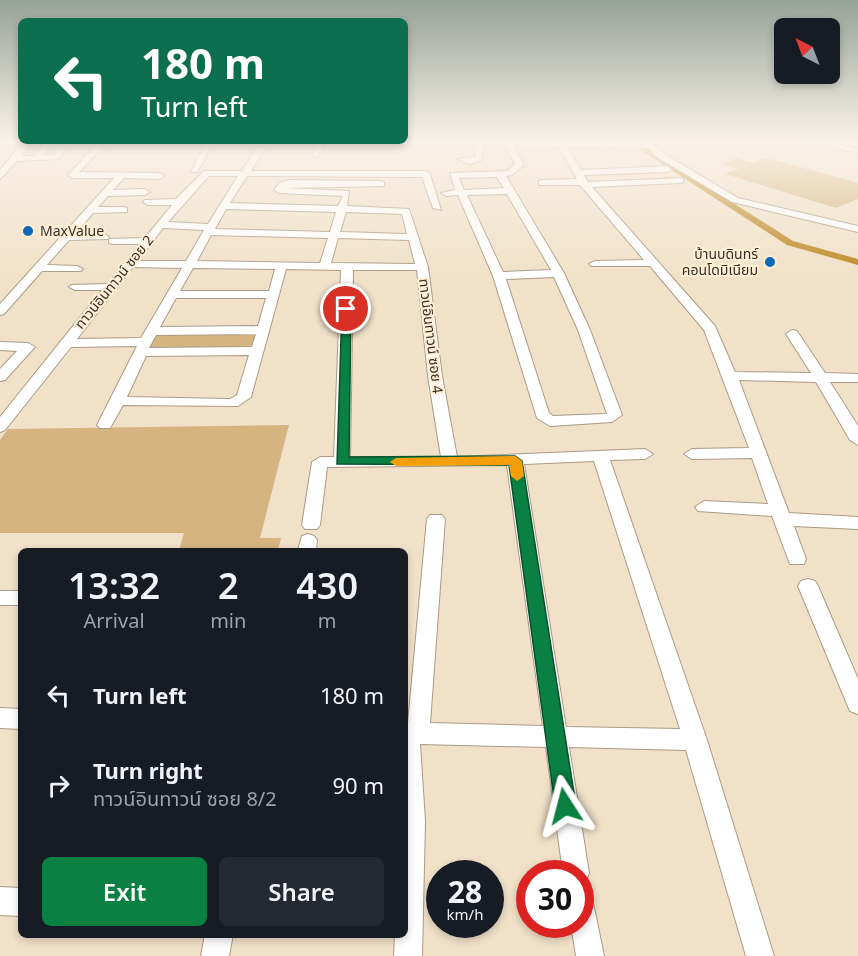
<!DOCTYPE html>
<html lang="en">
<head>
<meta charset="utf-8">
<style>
  body { margin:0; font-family:"Noto Sans","Noto Sans Thai",sans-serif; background:#242831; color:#f1f3f6; height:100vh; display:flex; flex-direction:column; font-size:22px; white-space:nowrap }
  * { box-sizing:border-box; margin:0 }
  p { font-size:20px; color:#9ea1a6 }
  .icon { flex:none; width:33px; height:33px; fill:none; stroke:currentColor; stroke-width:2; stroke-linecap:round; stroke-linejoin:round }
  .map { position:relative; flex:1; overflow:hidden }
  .drawer { position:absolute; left:18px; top:548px; width:390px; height:390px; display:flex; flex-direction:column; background:#171b24; border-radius:9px; box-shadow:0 3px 9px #0003 }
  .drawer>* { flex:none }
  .top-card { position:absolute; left:18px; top:18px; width:390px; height:126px; border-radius:9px; box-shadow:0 3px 9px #0003; background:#0b6e4f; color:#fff; overflow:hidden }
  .needle { width:39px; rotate:318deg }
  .controls { position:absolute; left:774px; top:18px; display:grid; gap:12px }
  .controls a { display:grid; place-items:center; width:66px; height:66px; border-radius:9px; background:#171b24; box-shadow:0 3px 9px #0003; font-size:30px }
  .speed { position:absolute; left:426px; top:860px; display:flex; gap:12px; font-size:30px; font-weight:700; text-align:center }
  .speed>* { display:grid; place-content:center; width:78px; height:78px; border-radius:50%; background:#171b24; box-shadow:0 3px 9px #0003; line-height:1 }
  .speed small { font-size:15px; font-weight:400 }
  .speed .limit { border:9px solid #d22; background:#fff; color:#111 }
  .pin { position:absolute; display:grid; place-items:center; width:51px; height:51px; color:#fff; margin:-26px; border:3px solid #fff; border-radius:50%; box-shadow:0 2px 6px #0007 }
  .me { position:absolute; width:66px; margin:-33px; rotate:351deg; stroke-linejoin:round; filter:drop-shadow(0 0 4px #0008) }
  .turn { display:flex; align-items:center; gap:21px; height:126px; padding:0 24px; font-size:27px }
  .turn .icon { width:78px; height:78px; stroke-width:2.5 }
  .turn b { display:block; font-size:42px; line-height:51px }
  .eta { display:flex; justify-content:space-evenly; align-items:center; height:102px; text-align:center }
  .eta b { font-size:36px; font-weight:600; line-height:42px }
  .action { display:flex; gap:12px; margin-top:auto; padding:12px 24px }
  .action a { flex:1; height:69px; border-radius:9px; background:#0b8043; color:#fff; font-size:24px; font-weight:600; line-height:69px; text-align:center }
  .action a+a { background:#242831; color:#f1f3f6 }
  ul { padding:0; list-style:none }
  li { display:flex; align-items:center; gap:18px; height:90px; padding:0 24px }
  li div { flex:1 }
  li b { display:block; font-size:22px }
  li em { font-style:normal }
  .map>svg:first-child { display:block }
  .green { fill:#d5b480 }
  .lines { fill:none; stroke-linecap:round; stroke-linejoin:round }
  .canal { fill:#be8823; fill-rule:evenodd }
  .minor-casing { stroke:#aa9b85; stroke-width:2 }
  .minor { fill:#fff; fill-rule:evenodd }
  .route { fill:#0b8043; stroke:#07532c; stroke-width:1.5 }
  .slow { fill:#f59e0b }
  .poi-dot { fill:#0b69b6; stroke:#feeed6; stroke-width:2 }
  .labels { text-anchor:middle; stroke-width:4.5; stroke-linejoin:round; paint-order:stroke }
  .far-poi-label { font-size:14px; fill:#362f26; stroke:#feeed6; text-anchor:start }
  .far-street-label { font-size:14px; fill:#362f26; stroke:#feeed6 }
</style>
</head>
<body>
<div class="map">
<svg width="858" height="956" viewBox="0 0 858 956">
  <rect width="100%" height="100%" fill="#f1e1c9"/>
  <!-- green -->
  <g class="green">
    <path d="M737,158L752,163L765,158L771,159L858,183V199L836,208L725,174L749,164L736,168L721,164Z"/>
    <path d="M260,332L255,349L144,350L152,333Z"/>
    <path d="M289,425L260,538H281L278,550H179L184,533H0V440L8,429Z"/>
  </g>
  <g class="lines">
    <!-- canal -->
    <path class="canal" d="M628,142H637L793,241L858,259V265L787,245Z"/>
    <!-- minor casing -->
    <g class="minor-casing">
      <g id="minor">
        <path d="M0,142H32L21,156H35L44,142H52L43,155H54L60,142H68L60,159L17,161L0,179V170L20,146Z"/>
        <path d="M99,142H108L79,172L160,173L164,176L160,179L124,178L113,190L145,189L150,192L145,195L108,196L98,207H124L127,208V212L93,213L75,234H104L109,237L108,239L69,240L47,265L77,266L83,269L81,271H42L4,314L0,315V304L114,178H72L68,175Z"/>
        <path d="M206,142H214L197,172H191Z"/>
        <path d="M261,142H269L251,171H426L430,174L441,210L433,208L422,177L247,176L230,203L338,206L343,196L279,193L274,190L279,183L289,180L381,181L384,182V186L285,188L349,191L347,206L409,209L428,267L442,376L457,457L645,449L653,454L645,459L610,460L707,740L774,956H746L686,750L569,747L589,873L585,882L580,884V873H563L546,747L420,744L425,821L422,956H394L395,934H405V723H408L427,519L430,515H442L445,519L430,723L543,726L507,465L327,467L320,525L317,529H305L302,525L312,462L320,457H334L341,270L286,269L251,397L238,406L123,405L110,428H100L97,425L137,346L71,347L5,430L0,432V417L102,290H75L69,287L71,285L108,284L140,244H113L109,243V239L145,238L172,205H148L143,202L145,200L176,199L204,171H242ZM209,176H238L208,224L168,222ZM226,209L336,212L330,232L215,229ZM346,212L402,214L407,234L340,232ZM163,228L204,230L186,261H138ZM211,235L328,238L320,263L197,261ZM338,238L409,240L415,264L331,263ZM133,267L182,268L141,338L77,339ZM193,268L275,269L269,291H180ZM353,270H417L428,376L441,457H350ZM176,298H266L258,326L160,327ZM256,334L252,347L149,348L156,335ZM249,355L237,395L230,399L127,397L146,356ZM594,461L680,729L566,727L524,464Z"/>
        <path d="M317,142H652L663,153L738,198L858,226V232L732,202L657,157L649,148L567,147L581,170L667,166L671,169L667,172L584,175L588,182L683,178V182L680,183L592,187L715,326L735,372L811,373L786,334L792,330L797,331L825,373L858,374V382H830L858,426V445L850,440L816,382L739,380L789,513L858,517V529L794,526L806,559L804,564H790L788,559L772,516L698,511L695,507L704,501L768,504L752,458L692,459L684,454L692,449L749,448L704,330L650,266H591L589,264L595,261L644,260L580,185H539V181L542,180L577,179L559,147H514L524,165L512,175L506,176L564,273L590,330L622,415L612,422L550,426L537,418L493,276L458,195L446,196L441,193L455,190L450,173L507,171L515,164L506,147L483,146L482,160L469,164L458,159L475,157V146L324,144L320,155L316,157L312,155ZM497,177L504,188L464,190L459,178ZM507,194L551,270L503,272L467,195ZM554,277L578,330L607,414L553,416L549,413L506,279Z"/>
        <path d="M809,142H827L858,149V153Z"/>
        <path d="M0,342L28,343L35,347L5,380L0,381V369L17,351L0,350Z"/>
        <path d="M308,534L314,536L317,540L316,550H298L302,536Z"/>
        <path d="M808,579L815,581L818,586L858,679V714L850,711L847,704L798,586L801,581Z"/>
        <rect x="0" y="591" width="21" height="14"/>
        <path d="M0,708L21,709V729L0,728Z"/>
        <path d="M580,885L590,888L604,956H576L571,924H580Z"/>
        <path d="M0,887L21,888V916L0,915Z"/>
        <path d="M205,934H233L229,956H201Z"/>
      </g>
    </g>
    <!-- minor -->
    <use href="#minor" class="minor"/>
  </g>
  <!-- sky -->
  <linearGradient id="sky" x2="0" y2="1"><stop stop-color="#97a299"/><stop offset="0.51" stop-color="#f9f2e7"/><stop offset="1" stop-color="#f9f2e7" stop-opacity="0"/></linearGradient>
  <rect width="858" height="276" fill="url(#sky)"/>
  <!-- route -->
  <path class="route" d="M342,307L351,309L349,457L515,456L522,461L576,806L573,813L565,815L558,813L555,806L509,465L337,464Z"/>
  <!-- slow -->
  <path class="slow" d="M515,456L522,461L524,476L517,481L511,476L509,465L396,466L390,462L396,458Z"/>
  <!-- markers -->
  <g class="poi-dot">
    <circle cx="28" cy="231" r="6"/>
    <circle cx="770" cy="262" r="6"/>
  </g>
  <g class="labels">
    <!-- far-poi labels -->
    <g class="far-poi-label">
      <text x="40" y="236">MaxValue</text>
      <text x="758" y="259" text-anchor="end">บ้านบดินทร์<tspan x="758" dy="16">คอนโดมิเนียม</tspan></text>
    </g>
    <!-- far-street labels -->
    <g class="far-street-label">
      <text transform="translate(114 282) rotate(-51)" y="5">ทาวน์อินทาวน์ ซอย 2</text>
      <text transform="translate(431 336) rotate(83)" y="5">ทาวน์อินทาวน์ ซอย 4</text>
    </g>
  </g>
</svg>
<div class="controls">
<a><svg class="needle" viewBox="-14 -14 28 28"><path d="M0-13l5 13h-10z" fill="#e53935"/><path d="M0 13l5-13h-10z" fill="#9ea1a6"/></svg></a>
</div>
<div class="speed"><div>28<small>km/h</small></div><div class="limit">30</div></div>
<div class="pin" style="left:346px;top:309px;background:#d93025"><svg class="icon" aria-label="arrive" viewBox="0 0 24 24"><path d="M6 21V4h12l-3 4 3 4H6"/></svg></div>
<svg class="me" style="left:565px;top:806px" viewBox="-20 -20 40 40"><path d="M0-17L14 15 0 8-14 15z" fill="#0b8043" stroke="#fff" stroke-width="4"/></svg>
<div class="top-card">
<div class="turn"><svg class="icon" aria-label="left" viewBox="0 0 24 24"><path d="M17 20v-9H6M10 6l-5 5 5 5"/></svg><div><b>180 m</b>Turn left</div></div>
</div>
<section class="drawer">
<div class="eta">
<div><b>13:32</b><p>Arrival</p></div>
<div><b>2</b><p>min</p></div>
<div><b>430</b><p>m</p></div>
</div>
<ul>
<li><svg class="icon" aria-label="left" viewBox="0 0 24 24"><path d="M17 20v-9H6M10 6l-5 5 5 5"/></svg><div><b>Turn left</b></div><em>180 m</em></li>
<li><svg class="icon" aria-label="right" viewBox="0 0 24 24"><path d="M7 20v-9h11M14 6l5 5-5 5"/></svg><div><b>Turn right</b><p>ทาวน์อินทาวน์ ซอย 8/2</p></div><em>90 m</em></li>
</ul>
<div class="action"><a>Exit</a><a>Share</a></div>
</section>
</div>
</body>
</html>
